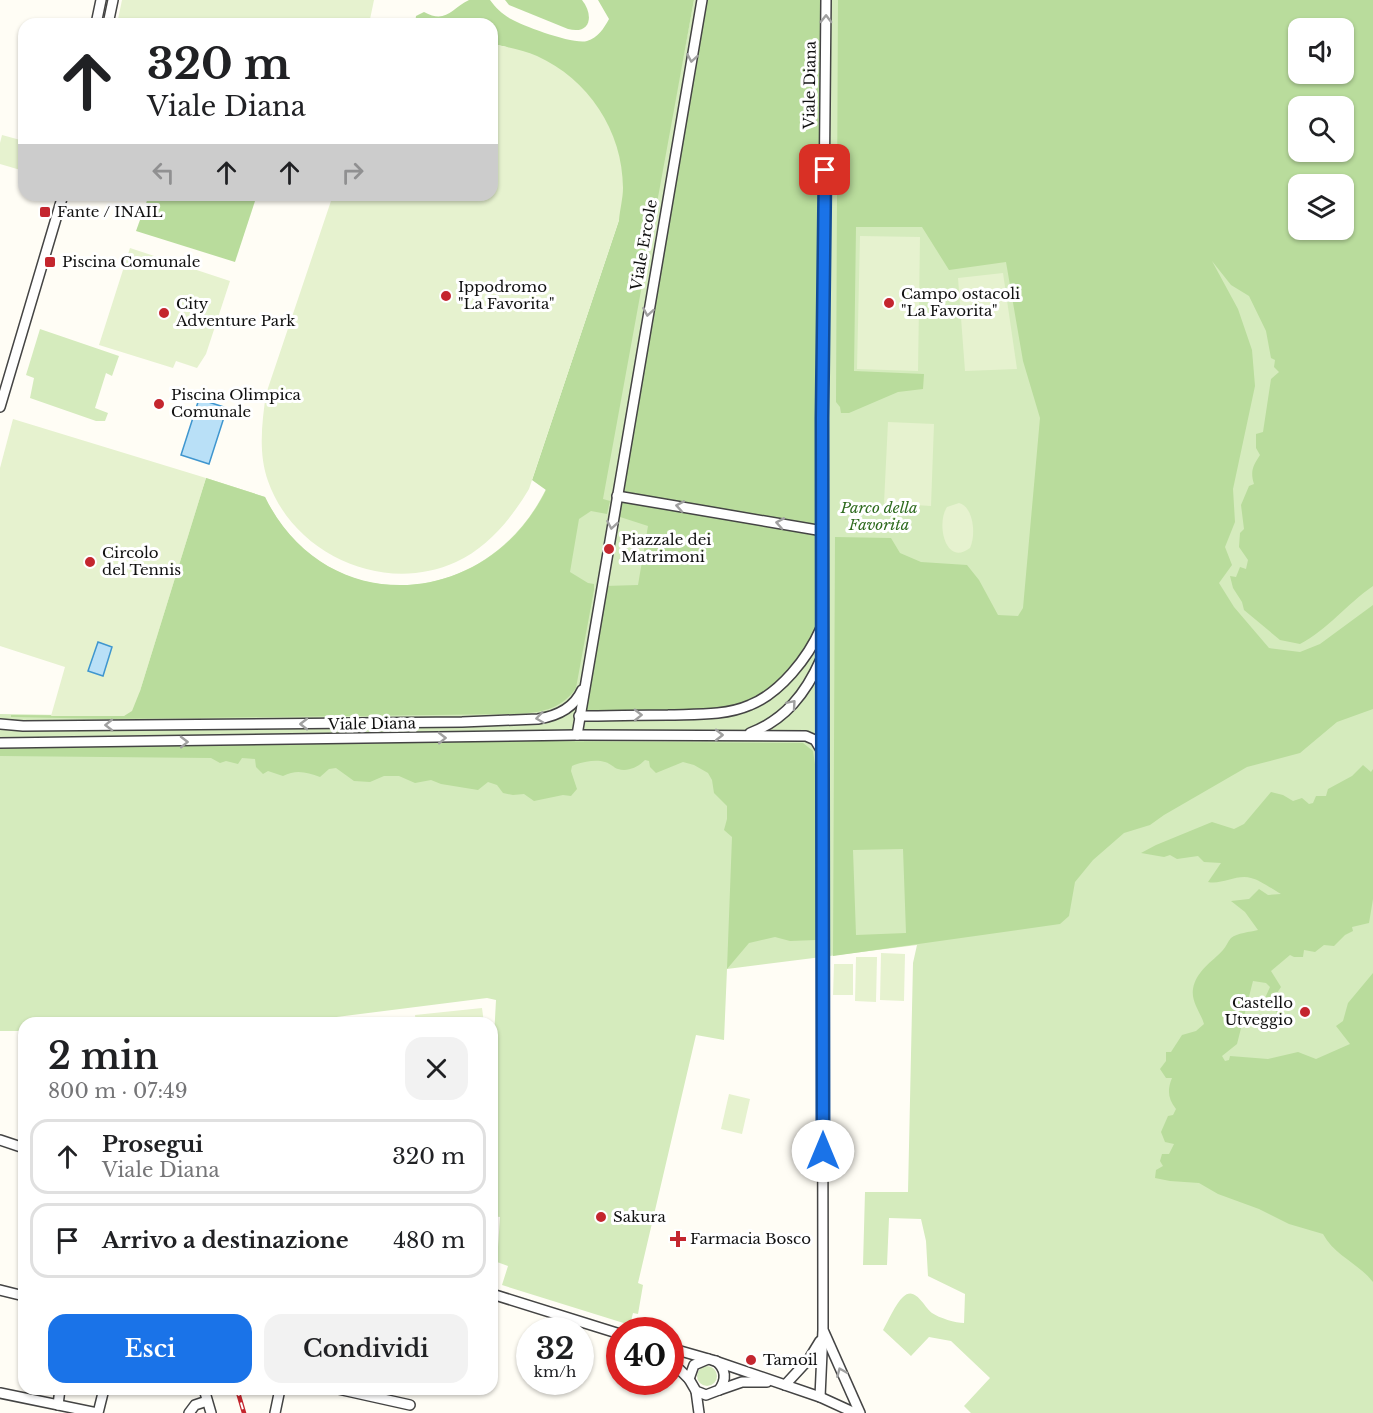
<!DOCTYPE html>
<html lang="it">
<head>
<meta charset="utf-8">
<style>
  body { margin:0; font-family:"Libre Baskerville",serif; background:#f2f2f2; color:#202124; height:100vh; display:flex; flex-direction:column; font-size:22px; white-space:nowrap }
  * { box-sizing:border-box; margin:0 }
  p { font-size:20px; color:#757577 }
  .icon { flex:none; width:33px; height:33px; fill:none; stroke:currentColor; stroke-width:2; stroke-linecap:round; stroke-linejoin:round }
  .map { position:relative; flex:1; overflow:hidden }
  .drawer { position:absolute; left:18px; top:1017px; width:480px; height:378px; display:flex; flex-direction:column; background:#fff; border-radius:18px; box-shadow:0 2px 4px #0004 }
  .drawer>* { flex:none }
  .banner { position:absolute; left:18px; top:18px; width:480px; height:183px; border-radius:18px; box-shadow:0 2px 4px #0004; background:#fff; color:#202124; overflow:hidden }
  .fabs { position:absolute; left:1288px; top:18px; display:grid; gap:12px }
  .fabs a { display:grid; place-items:center; width:66px; height:66px; border-radius:12px; background:#fff; box-shadow:0 2px 4px #0004; font-size:30px }
  .speed { position:absolute; left:516px; top:1317px; display:flex; gap:12px; font-size:30px; font-weight:700; text-align:center }
  .speed>* { display:grid; place-content:center; width:78px; height:78px; border-radius:50%; background:#fff; box-shadow:0 2px 4px #0004; line-height:1 }
  .speed small { font-size:15px; font-weight:400 }
  .speed .limit { border:9px solid #d22; background:#fff; color:#111 }
  .pin { position:absolute; display:grid; place-items:center; width:51px; height:51px; color:#fff; margin:-26px; border-radius:12px; box-shadow:0 3px 9px #0006 }
  .me { position:absolute; width:66px; margin:-33px; rotate:0deg; stroke-linejoin:round; filter:drop-shadow(0 0 4px #0008) }
  .turn { display:flex; align-items:center; gap:21px; height:126px; padding:0 30px; font-size:27px }
  .turn .icon { width:78px; height:78px; stroke-width:2.5 }
  .turn b { display:block; font-size:42px; line-height:51px }
  .lanes { display:flex; align-items:center; height:57px; padding:0 30px; background:#0003; justify-content:center; gap:30px; direction:ltr }
  .lanes .off { opacity:.35 }
  .round { display:grid; place-items:center; flex:none; width:63px; height:63px; border-radius:18px; background:#f2f2f2 }
  .summary { display:flex; align-items:center; justify-content:space-between; height:102px; padding:0 30px }
  h1 { font-size:36px; font-weight:600; line-height:45px }
  .cta { display:flex; gap:12px; margin-top:auto; padding:12px 30px }
  .cta a { flex:1; height:69px; border-radius:18px; background:#1a73e8; color:#fff; font-size:24px; font-weight:600; line-height:69px; text-align:center }
  .cta a+a { background:#f2f2f2; color:#202124 }
  ul { padding:0; list-style:none }
  li { display:flex; align-items:center; gap:18px; height:75px; margin:0 12px 9px; padding:0 18px; border:3px solid #e0e0e0; border-radius:18px }
  li div { flex:1 }
  li b { display:block; font-size:22px }
  li em { font-style:normal }
  .map>svg:first-child { display:block }
  .green { fill:#d5ebbd; fill-rule:evenodd }
  .forest { fill:#b9dc9c; fill-rule:evenodd }
  .pitch { fill:#e6f2cf }
  .water { fill:#b9e0f7; stroke:#3f96cf; stroke-width:1.5 }
  .lines { fill:none; stroke-linecap:round; stroke-linejoin:round }
  .minor-casing { stroke:#444; stroke-width:12 }
  .minor { stroke:#fff; stroke-width:9 }
  .rail-casing { stroke:#c4262e; stroke-width:4.5 }
  .rail { stroke:#fff; stroke-width:2; stroke-dasharray:7; stroke-linecap:butt }
  .oneway { stroke:#a0a0a0 }
  .route-casing { stroke:#114b97; stroke-width:15 }
  .route { stroke:#1a73e8; stroke-width:10 }
  .poi-dot { fill:#c4262e; stroke:#fff; stroke-width:2 }
  .labels { text-anchor:middle; stroke-width:6; stroke-linejoin:round; paint-order:stroke }
  .street-label { font-size:15px; fill:#111; stroke:#fff }
  .poi-label { font-size:15px; fill:#111; stroke:#fff; text-anchor:start }
  .park-label { font-size:15px; font-style:italic; fill:#2f6b1f; stroke:#fff }
</style>
</head>
<body>
<div class="map">
<svg width="1373" height="1413" viewBox="0 0 1373 1413">
  <rect width="100%" height="100%" fill="#fffdf5"/>
  <!-- green -->
  <g class="green">
    <path d="M694,0H1373V1413H971L964,1406L990,1378L951,1341L929,1337L911,1356L883,1330C888,1321 896,1303 903,1297C915,1285 924,1307 932,1313C939,1318 956,1323 964,1323L965,1294L928,1276L926,1241L921,1219L889,1218L887,1265H863L865,1192H908L913,963L917,945L727,969L724,1040L696,1035L638,1283L643,1285L638,1314L633,1313L630,1325L502,1285L508,1266L497,1262L500,1217L492,1216V1075L496,1000L487,998L289,1023H24V1031H0V714L124,716L206,478L265,497C326,622 487,610 546,489L663,163ZM1299,28H1344V74H1299ZM1299,106H1344V152H1299ZM1299,184H1344V230H1299Z"/>
    <path d="M40,329L119,356L112,376L106,373L95,408L108,413L105,421H96L30,398L34,378L26,375Z"/>
    <circle cx="707" cy="1376" r="10"/>
  </g>
  <!-- forest -->
  <g class="forest">
    <path d="M469,0H490C496,8 502,14 511,19C523,26 574,45 587,41C598,38 604,28 609,19L598,0H694L603,499L610,501L607,514L591,511L579,519L570,572L588,583L594,584V590L576,688C561,710 539,713 515,714L110,719L11,717V715L124,716L140,691L206,478L265,497C326,621 487,610 546,490L532,480L619,220L507,47L492,44V24H415L416,16L424,12C446,24 451,9 469,0Z"/>
    <path d="M505,0H582C594,15 591,35 568,29L509,5Z"/>
    <path d="M705,0H822L817,525L620,494Z"/>
    <path d="M838,0H1373V586C1347,604 1327,630 1300,644L1280,640L1244,610L1242,602L1233,588L1230,576L1236,577L1240,567L1246,569L1248,560L1239,547L1240,533L1244,529L1241,505L1249,486L1254,484C1250,471 1253,466 1260,455L1256,448V434L1263,432L1271,379L1279,372L1274,367L1275,360L1271,358L1266,331L1249,296L1231,285L1212,261L1238,309L1252,350L1255,386L1233,489L1235,522L1225,547L1232,565L1219,583L1234,607L1269,648L1300,652L1320,644L1373,605V709L1337,722L1300,753L1247,767L1164,815L1150,825L1124,833L1093,860L1075,882L1069,916L1060,924L833,956L835,537L891,538L900,553L921,562L967,565L979,580L998,615L1018,616L1023,608L1040,418L1023,361L1006,262L949,270L922,227H856L854,371L924,374L923,389L898,392L849,413H841L840,407L836,402ZM1299,28H1344V74H1299ZM1299,106H1344V152H1299ZM1299,184H1344V230H1299ZM903,849L906,933L856,935L853,850Z"/>
    <path d="M149,195H257L235,262L136,231Z"/>
    <path d="M619,499L817,534L818,623L810,643L785,675L771,688L759,697L725,710L585,713L605,586L638,585L648,526L617,516Z"/>
    <path d="M540,741L803,743L813,751L816,771V940L790,941L775,937L749,943L727,969L732,837L724,830L727,819V806L714,793L712,780L708,773L694,765L683,762L656,773L650,767L649,761L645,760C638,767 628,772 618,769C614,768 610,763 605,762C595,759 581,762 572,766L571,771L577,789L571,796L563,795L534,801L524,794L513,795L503,793L497,785L488,782L478,790L441,784L431,780L415,783L399,776H384L370,782L354,781L336,768L329,769L320,777C307,772 296,769 283,776L268,771L263,774L256,767L255,759L242,758L238,764L226,761L220,763L211,758L0,756V746L235,745Z"/>
    <path d="M1363,765L1371,772L1373,769V899L1369,923L1352,927L1353,931L1345,935L1334,946L1324,945L1315,952L1304,950L1303,957H1294L1290,955L1271,971L1281,987L1277,993L1283,1008L1277,1013L1265,998L1270,987L1266,983L1253,981L1237,1044L1222,1056L1225,1061L1229,1060L1230,1056L1268,1059L1298,1052L1316,1059L1350,1044L1336,1026L1343,1021L1348,1003L1373,973V1282C1357,1262 1335,1256 1323,1234L1289,1224L1259,1209L1218,1194L1199,1183L1170,1181L1155,1178L1156,1170L1163,1166L1160,1161L1162,1154H1169L1174,1144L1165,1142L1161,1132L1168,1116L1173,1115L1176,1109C1168,1099 1167,1090 1172,1078H1166L1160,1069L1166,1061V1052H1171L1182,1035L1196,1031L1204,1024C1201,1013 1191,1002 1193,989C1196,971 1212,962 1223,950C1226,947 1228,941 1231,938C1237,933 1250,932 1258,930L1245,912L1231,901L1249,899L1259,889L1268,895L1281,894C1272,889 1260,880 1251,878C1237,874 1222,885 1208,882L1221,863L1204,862L1198,856L1177,859L1170,855L1164,857L1141,853L1156,845L1212,822L1234,829L1244,824L1271,792L1283,795L1293,801L1302,798L1309,804L1313,803L1316,796H1326L1328,789L1352,776Z"/>
  </g>
  <!-- pitch -->
  <g class="pitch">
    <path d="M122,0H374L369,24H117Z"/>
    <path d="M492,44C507,47 523,50 537,56C588,79 623,131 623,188C623,198 620,209 619,220L529,489C511,519 488,547 456,562C384,595 294,555 268,481C258,453 262,422 266,394L333,195H492Z"/>
    <path d="M2,135L24,141V171L0,164V143Z"/>
    <path d="M860,236L920,237L918,371L857,369Z"/>
    <path d="M130,248L230,281L206,354L197,368L176,361L173,368L99,345Z"/>
    <path d="M1003,273L1017,369L965,371L958,278Z"/>
    <path d="M13,419L206,478L140,691L132,711L124,716H51L65,667L0,646V468Z"/>
    <path d="M888,422L934,424L931,506L884,503Z"/>
    <path d="M959,503C974,507 976,536 970,548C945,567 936,523 947,507Z"/>
    <path d="M881,953L905,954L904,1001L880,1000Z"/>
    <path d="M856,957H877L876,1002L855,1001Z"/>
    <path d="M834,964H853V995H833Z"/>
    <path d="M482,1008L484,1023H416L415,1015Z"/>
    <path d="M729,1094L750,1099L742,1134L721,1129Z"/>
  </g>
  <!-- water -->
  <g class="water">
    <path d="M199,399L227,408L209,464L181,455Z"/>
    <path d="M98,642L112,647L103,676L88,671Z"/>
  </g>
  <g class="lines">
    <!-- minor casing -->
    <g class="minor-casing">
      <g id="minor">
        <path d="M96,24L101,0"/>
        <path d="M108,24L113,0"/>
        <path d="M0,407L63,195"/>
        <path d="M617,496L823,531"/>
        <path d="M579,716C609,716 638,715 668,715C695,714 725,716 750,705C780,693 808,658 821,628"/>
        <path d="M0,724L23,726L462,722L538,719C557,716 574,708 582,690"/>
        <path d="M750,733C785,720 806,693 821,659"/>
        <path d="M577,735L702,0"/>
        <path d="M0,743L577,735L806,736L815,740L821,750"/>
        <path d="M0,1140L24,1148"/>
        <path d="M0,1290L24,1296"/>
        <path d="M492,1294L620,1334"/>
        <path d="M824,1332L860,1413"/>
        <path d="M670,1348L712,1360L820,1397L855,1413"/>
        <path d="M670,1360L689,1379L696,1391L706,1395L719,1390C727,1379 726,1369 716,1361"/>
        <path d="M689,1379L694,1365L708,1359"/>
        <path d="M785,1385L809,1359L820,1341"/>
        <path d="M204,1389L211,1413"/>
        <path d="M338,1389L410,1405"/>
        <path d="M719,1390L742,1382H767"/>
        <path d="M696,1391L699,1413"/>
        <path d="M0,1393L97,1413"/>
        <path d="M820,1397L823,1330L822,418L826,0"/>
        <path d="M58,1405L60,1389"/>
        <path d="M98,1413L104,1389"/>
        <path d="M189,1413L195,1405L207,1401"/>
        <path d="M275,1413L280,1389"/>
      </g>
    </g>
    <!-- minor -->
    <use href="#minor" class="minor"/>
    <!-- rail casing -->
    <g class="rail-casing">
      <path id="rail" d="M237,1389L244,1413"/>
    </g>
    <!-- rail -->
    <use href="#rail" class="rail"/>
  </g>
  <!-- one-way arrows -->
  <defs><path id="oneway-chevron" d="M-2-3.5L2.5 0L-2 3.5" fill="none" stroke-width="1.6" stroke-linecap="round" stroke-linejoin="round" transform="scale(1.5)"/></defs>
  <g class="oneway">
    <use href="#oneway-chevron" transform="translate(826 19) rotate(-89)"/>
    <use href="#oneway-chevron" transform="translate(692 58) rotate(100)"/>
    <use href="#oneway-chevron" transform="translate(648 312) rotate(100)"/>
    <use href="#oneway-chevron" transform="translate(680 506) rotate(-170)"/>
    <use href="#oneway-chevron" transform="translate(780 523) rotate(-170)"/>
    <use href="#oneway-chevron" transform="translate(612 525) rotate(100)"/>
    <use href="#oneway-chevron" transform="translate(792 704) rotate(-49)"/>
    <use href="#oneway-chevron" transform="translate(638 715) rotate(-1)"/>
    <use href="#oneway-chevron" transform="translate(540 718) rotate(172)"/>
    <use href="#oneway-chevron" transform="translate(304 724) rotate(180)"/>
    <use href="#oneway-chevron" transform="translate(109 725) rotate(179)"/>
    <use href="#oneway-chevron" transform="translate(719 735)"/>
    <use href="#oneway-chevron" transform="translate(442 738) rotate(-1)"/>
    <use href="#oneway-chevron" transform="translate(184 742) rotate(-1)"/>
    <use href="#oneway-chevron" transform="translate(841 1372) rotate(-113)"/>
  </g>
  <g class="lines">
    <!-- route casing -->
    <g class="route-casing">
      <path id="route" d="M823,1151L822,418L825,170"/>
    </g>
    <!-- route -->
    <use href="#route" class="route"/>
  </g>
  <!-- markers -->
  <g class="poi-dot">
    <rect x="39" y="206" width="12" height="12" rx="3"/>
    <rect x="44" y="256" width="12" height="12" rx="3"/>
    <circle cx="446" cy="296" r="6"/>
    <circle cx="889" cy="303" r="6"/>
    <circle cx="164" cy="313" r="6"/>
    <circle cx="159" cy="404" r="6"/>
    <circle cx="609" cy="549" r="6"/>
    <circle cx="90" cy="562" r="6"/>
    <circle cx="1305" cy="1012" r="6"/>
    <circle cx="601" cy="1217" r="6"/>
    <path d="M675 1230h6v6h6v6h-6v6h-6v-6h-6v-6h6z"/>
    <circle cx="751" cy="1360" r="6"/>
  </g>
  <g class="labels">
    <!-- street labels -->
    <g class="street-label">
      <text transform="translate(810 85) rotate(-89)" y="5">Viale Diana</text>
      <text transform="translate(644 245) rotate(-80)" y="5">Viale Ercole</text>
      <text transform="translate(372 724) rotate(-1)" y="5">Viale Diana</text>
    </g>
    <!-- poi labels -->
    <g class="poi-label">
      <text x="57" y="217">Fante / INAIL</text>
      <text x="62" y="267">Piscina Comunale</text>
      <text x="458" y="292">Ippodromo<tspan x="458" dy="17">"La Favorita"</tspan></text>
      <text x="901" y="299">Campo ostacoli<tspan x="901" dy="17">"La Favorita"</tspan></text>
      <text x="176" y="309">City<tspan x="176" dy="17">Adventure Park</tspan></text>
      <text x="171" y="400">Piscina Olimpica<tspan x="171" dy="17">Comunale</tspan></text>
      <text x="621" y="545">Piazzale dei<tspan x="621" dy="17">Matrimoni</tspan></text>
      <text x="102" y="558">Circolo<tspan x="102" dy="17">del Tennis</tspan></text>
      <text x="1293" y="1008" text-anchor="end">Castello<tspan x="1293" dy="17">Utveggio</tspan></text>
      <text x="613" y="1222">Sakura</text>
      <text x="690" y="1244">Farmacia Bosco</text>
      <text x="763" y="1365">Tamoil</text>
    </g>
    <!-- park labels -->
    <g class="park-label">
      <text x="879" y="513">Parco della<tspan x="879" dy="17">Favorita</tspan></text>
    </g>
  </g>
</svg>
<div class="fabs">
<a><svg class="icon" aria-label="sound" viewBox="0 0 24 24"><path d="M4 9h4l5-4v14l-5-4H4zM17 9q2 3 0 6"/></svg></a>
<a><svg class="icon" aria-label="search" viewBox="0 0 24 24"><circle cx="10" cy="10" r="6"/><path d="M15 15l6 6"/></svg></a>
<a><svg class="icon" aria-label="layers" viewBox="0 0 24 24"><path d="M12 4l9 5-9 5-9-5zM3 14l9 5 9-5"/></svg></a>
</div>
<div class="speed"><div>32<small>km/h</small></div><div class="limit">40</div></div>
<div class="pin" style="left:825px;top:170px;background:#d93025"><svg class="icon" aria-label="arrive" viewBox="0 0 24 24"><path d="M6 21V4h12l-3 4 3 4H6"/></svg></div>
<svg class="me" style="left:823px;top:1151px" viewBox="-20 -20 40 40"><circle r="19" fill="#fff"/><path d="M0-13L10 11 0 6-10 11z" fill="#1a73e8"/></svg>
<div class="banner">
<div class="turn"><svg class="icon" aria-label="ahead" viewBox="0 0 24 24"><path d="M12 20V5M6 11l6-6 6 6"/></svg><div><b>320 m</b>Viale Diana</div></div>
<div class="lanes"><svg class="icon off" aria-label="left" viewBox="0 0 24 24"><path d="M17 20v-9H6M10 6l-5 5 5 5"/></svg><svg class="icon" aria-label="ahead" viewBox="0 0 24 24"><path d="M12 20V5M6 11l6-6 6 6"/></svg><svg class="icon" aria-label="ahead" viewBox="0 0 24 24"><path d="M12 20V5M6 11l6-6 6 6"/></svg><svg class="icon off" aria-label="right" viewBox="0 0 24 24"><path d="M7 20v-9h11M14 6l5 5-5 5"/></svg></div>
</div>
<section class="drawer">
<div class="summary"><div><h1>2 min</h1><p>800 m · 07:49</p></div><a class="round"><svg class="icon" aria-label="close" viewBox="0 0 24 24"><path d="M6 6l12 12M18 6L6 18"/></svg></a></div>
<ul>
<li><svg class="icon" aria-label="ahead" viewBox="0 0 24 24"><path d="M12 20V5M6 11l6-6 6 6"/></svg><div><b>Prosegui</b><p>Viale Diana</p></div><em>320 m</em></li>
<li><svg class="icon" aria-label="arrive" viewBox="0 0 24 24"><path d="M6 21V4h12l-3 4 3 4H6"/></svg><div><b>Arrivo a destinazione</b></div><em>480 m</em></li>
</ul>
<div class="cta"><a>Esci</a><a>Condividi</a></div>
</section>
</div>
</body>
</html>
